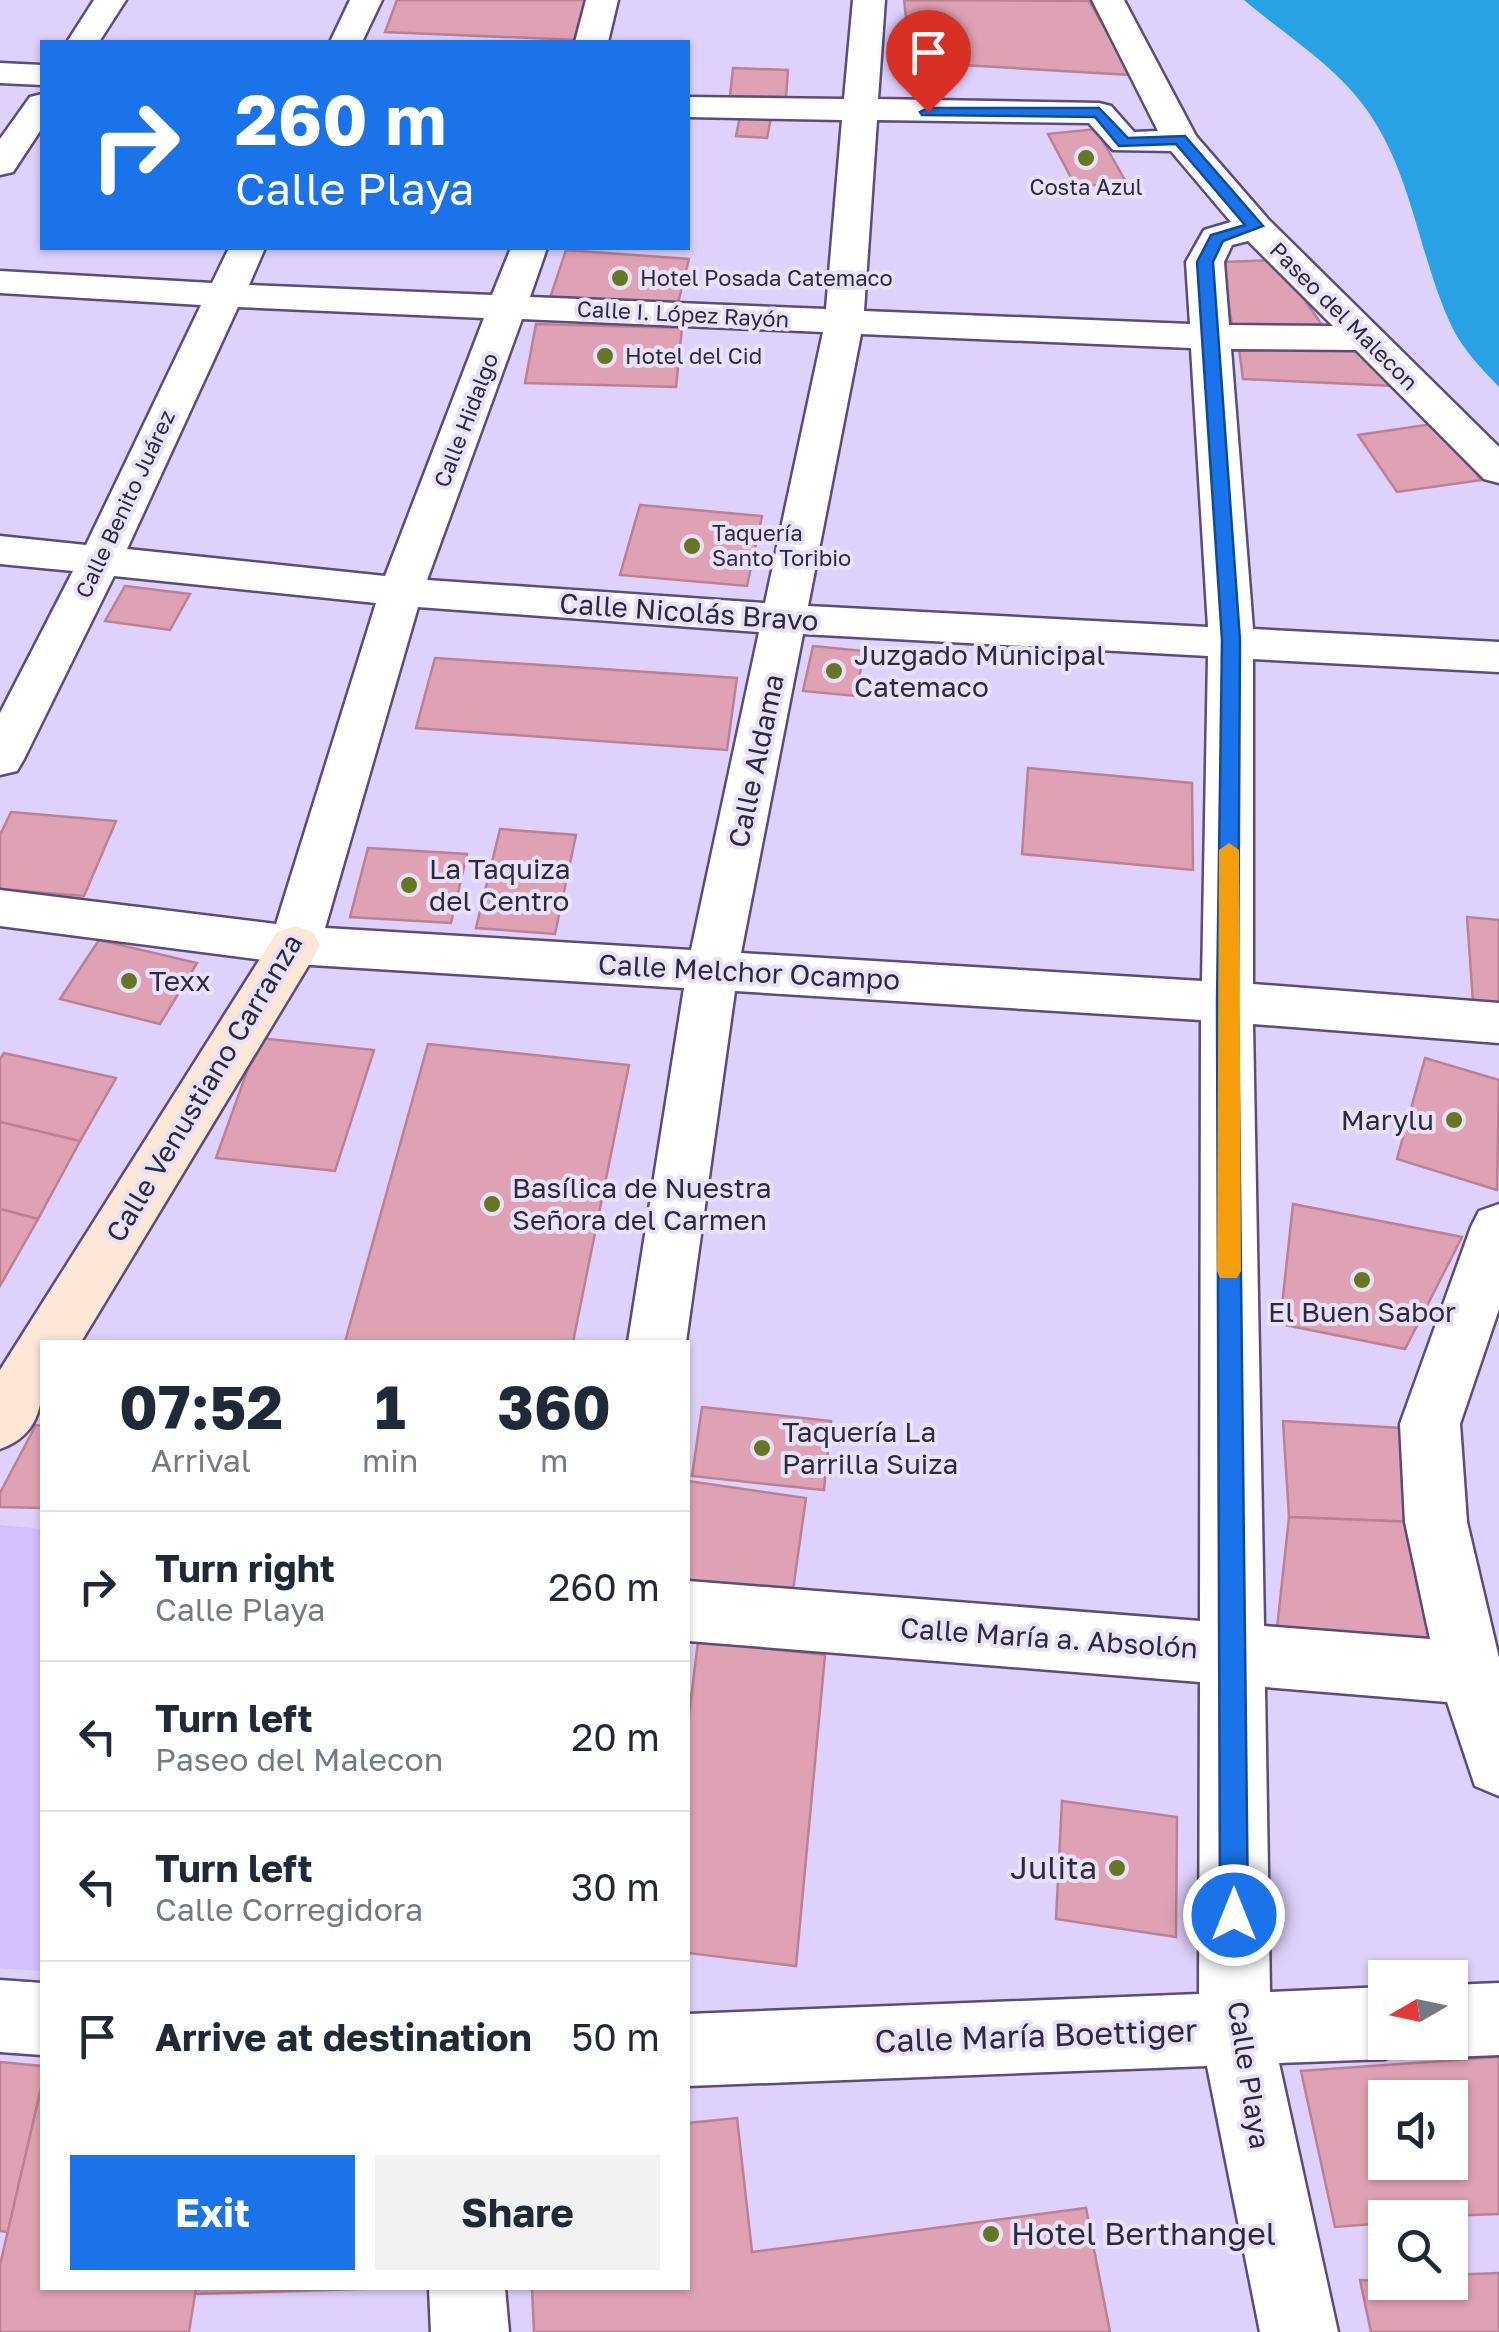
<!DOCTYPE html>
<html lang="en">
<head>
<meta charset="utf-8">
<style>
  body { margin:0; font-family:"Golos Text",sans-serif; background:#f2f2f3; color:#1f2937; height:100vh; display:flex; flex-direction:column; font-size:38px; white-space:nowrap }
  * { box-sizing:border-box; margin:0 }
  p { font-size:32px; color:#747a83 }
  .icon { flex:none; width:55px; height:55px; fill:none; stroke:currentColor; stroke-width:2; stroke-linecap:round; stroke-linejoin:round }
  .map { position:relative; flex:1; overflow:hidden }
  .drawer { position:absolute; left:40px; top:1340px; width:650px; height:950px; display:flex; flex-direction:column; background:#fff; border-radius:0px; box-shadow:0 2px 8px #0004 }
  .drawer>* { flex:none }
  .hud { position:absolute; left:40px; top:40px; width:650px; height:210px; border-radius:0px; box-shadow:0 2px 8px #0004; background:#1a73e8; color:#fff; overflow:hidden }
  .needle { width:65px; rotate:261deg }
  .controls { position:absolute; left:1368px; top:1960px; display:grid; gap:20px }
  .controls a { display:grid; place-items:center; width:100px; height:100px; border-radius:0px; background:#fff; box-shadow:0 2px 8px #0004; font-size:50px }
  .pin { position:absolute; display:grid; place-items:center; width:85px; height:85px; color:#fff; margin:-102px -42px; border-radius:50% 50% 50% 0; rotate:-45deg; box-shadow:0 0 10px #0007 }
  .pin .icon { rotate:45deg }
  .me { position:absolute; width:110px; margin:-55px; rotate:0deg; stroke-linejoin:round; filter:drop-shadow(0 0 8px #0008) }
  .turn { display:flex; align-items:center; gap:35px; height:210px; padding:0 30px; font-size:45px }
  .turn .icon { width:130px; height:130px; stroke-width:2.5 }
  .turn b { display:block; font-size:70px; line-height:85px }
  .eta { display:flex; justify-content:space-evenly; align-items:center; height:170px; text-align:center }
  .eta b { font-size:60px; font-weight:700; line-height:70px }
  .primary-button { display:flex; gap:20px; margin-top:auto; padding:20px 30px }
  .primary-button a { flex:1; height:115px; border-radius:0px; background:#1a73e8; color:#fff; font-size:40px; font-weight:700; line-height:115px; text-align:center }
  .primary-button a+a { background:#f2f2f3; color:#1f2937 }
  ul { padding:0; list-style:none }
  li { display:flex; align-items:center; gap:30px; height:150px; padding:0 30px; border-top:2px solid #e0e1e3 }
  li div { flex:1 }
  li b { display:block; font-size:38px }
  li em { font-style:normal }
  .map>svg:first-child { display:block }
  .green { fill:#d3bffb }
  .water { fill:#28a1e5 }
  .building { fill:#dfa2b4; stroke:#bb8193; stroke-width:2.5; fill-rule:evenodd }
  .lines { fill:none; stroke-linecap:round; stroke-linejoin:round }
  .street-casing { stroke:#5c4c7a; stroke-width:5 }
  .secondary-casing { stroke:#5c4c7a; stroke-width:5 }
  .street { fill:#fff; fill-rule:evenodd }
  .secondary { fill:#fde8d7; fill-rule:evenodd }
  .route { fill:#1a73e8; stroke:#114b97; stroke-width:2.5 }
  .slow { fill:#f59e0b }
  .poi-dot { fill:#667623; stroke:#e8e2f8; stroke-width:4 }
  .labels { text-anchor:middle; stroke-width:8; stroke-linejoin:round; paint-order:stroke }
  .far-poi-label { font-size:22px; fill:#30293e; stroke:#e8e2f8; text-anchor:start }
  .far-street-label { font-size:22px; fill:#30293e; stroke:#e8e2f8 }
  .street-label { font-size:28px; fill:#30293e; stroke:#e8e2f8 }
  .poi-label { font-size:28px; fill:#30293e; stroke:#e8e2f8; text-anchor:start }
  .near-poi-label { font-size:32px; fill:#30293e; stroke:#e8e2f8; text-anchor:end }
  .near-street-label { font-size:32px; fill:#30293e; stroke:#e8e2f8 }
</style>
</head>
<body>
<div class="map">
<svg width="1499" height="2332" viewBox="0 0 1499 2332">
  <rect width="100%" height="100%" fill="#ded1fc"/>
  <!-- green -->
  <path class="green" d="M0,1525L42,1529V1971L0,1968Z"/>
  <!-- water -->
  <path class="water" d="M1244,0H1499V387C1482,369 1463,350 1452,327C1419,257 1413,177 1369,113C1338,67 1285,35 1244,0Z"/>
  <!-- building -->
  <g class="building">
    <path d="M397,0H589L578,40L385,32Z"/>
    <path d="M904,0L1089,1L1132,75L911,62Z"/>
    <path d="M733,68L788,70L786,97L730,96Z"/>
    <path d="M740,116L771,118L767,138L736,136Z"/>
    <path d="M1096,129L1126,182L1076,187L1048,134Z"/>
    <path d="M566,250L689,259L677,307L550,298Z"/>
    <path d="M1277,260L1322,325H1232L1222,262Z"/>
    <path d="M536,324L682,328L676,387L525,383Z"/>
    <path d="M1238,341L1355,346L1397,386L1243,379Z"/>
    <path d="M1439,423L1481,480L1397,492L1358,435Z"/>
    <path d="M640,505L762,516L747,586L620,575Z"/>
    <path d="M125,586L190,594L170,630L105,621Z"/>
    <path d="M813,646L864,651L856,696L803,691Z"/>
    <path d="M435,658L737,678L727,750L416,728Z"/>
    <path d="M1028,768L1192,783L1193,870L1022,854Z"/>
    <path d="M11,812L116,821L84,896L0,889V835Z"/>
    <path d="M500,829L576,835L555,934L476,928Z"/>
    <path d="M368,848L467,854L451,923L350,917Z"/>
    <path d="M1467,917L1499,920V1005L1473,1002Z"/>
    <path d="M99,940L197,963L160,1024L60,999Z"/>
    <path d="M259,1038L374,1050L335,1171L216,1158Z"/>
    <path d="M428,1044L629,1065L573,1342H345Z"/>
    <path d="M4,1053L116,1078L80,1141L0,1122V1059Z"/>
    <path d="M1425,1058L1499,1080L1497,1190L1397,1159Z"/>
    <path d="M0,1122L80,1141L38,1219L0,1209Z"/>
    <path d="M1293,1204L1462,1237L1405,1349L1280,1324Z"/>
    <path d="M0,1209L38,1219L0,1286Z"/>
    <path d="M702,1407L831,1421L824,1490L692,1476Z"/>
    <path d="M1283,1421L1402,1428L1415,1522L1289,1517Z"/>
    <path d="M36,1425L42,1426V1508L0,1507V1493Z"/>
    <path d="M688,1481L806,1498L789,1618L688,1604Z"/>
    <path d="M1289,1517L1415,1522L1444,1655L1276,1638Z"/>
    <path d="M698,1641L825,1655L796,1966L688,1953V1724Z"/>
    <path d="M1062,1801L1177,1817L1176,1937L1056,1919Z"/>
    <path d="M1499,2057V2214L1385,2218V2223L1335,2227L1301,2071ZM1385,2098H1450V2162H1385Z"/>
    <path d="M0,2062L42,2066V2084L8,2232L0,2231Z"/>
    <path d="M42,2084V2288H196L189,2332H0V2265Z"/>
    <path d="M737,2118L752,2252L1086,2208L1110,2332H534L532,2288H688V2123Z"/>
    <path d="M1499,2273V2332H1371L1360,2280L1450,2282V2275Z"/>
    <path d="M196,2288H395L195,2294Z"/>
  </g>
  <g class="lines">
    <!-- street casing -->
    <g class="street-casing">
      <g id="street">
        <path d="M94,0H126L99,42H67Z"/>
        <path d="M350,0H382L362,42H330Z"/>
        <path d="M586,0H618L608,42H575Z"/>
        <path d="M853,0H885L878,99L1099,103L1111,106L1134,132L1158,131L1092,0H1124L1196,136L1268,219L1499,447V483L1484,479L1356,350L1231,349L1253,629L1499,642V672L1253,659V984L1499,1003V1043L1253,1024L1264,1626L1430,1639L1405,1522L1400,1424L1471,1227L1479,1211L1499,1204V1309L1460,1424L1467,1522L1499,1658V1796L1475,1786L1447,1702L1265,1687L1270,1992L1385,1987V2042H1413L1410,2048L1385,2059L1279,2063L1338,2332H1260L1207,2066L688,2086V2014L1199,1994L1200,1682L688,1641V1581L1200,1621L1201,1020L735,991L686,1342H628L684,988L295,964L0,926V890L276,924L376,603L114,576L24,759L17,771L0,775V713L73,571L0,564V536L86,545L201,305L0,293V271L212,283L229,248H265L249,285L492,295L511,248H547L530,297L826,309L842,120L688,117V97L844,99ZM877,120L1089,123L1113,150L1171,151L1231,222L1204,230L1186,262L1190,324L864,311ZM1248,241L1333,326L1229,325L1224,262L1232,245ZM238,307L484,318L385,576L127,549ZM522,319L823,332L765,603L427,580ZM861,334L1191,348L1208,627L808,606ZM418,607L759,632L691,950L325,928ZM803,634L1208,656L1202,981L741,953Z"/>
        <path d="M0,63L42,65V85L0,83Z"/>
        <path d="M42,94V128L13,172L0,175V139L30,97Z"/>
        <path d="M0,1980L42,1983V2055L0,2052Z"/>
        <path d="M1499,1983V2055L1450,2057L1425,2046L1423,2042H1450V1985Z"/>
        <path d="M429,2288H505L509,2332H431Z"/>
      </g>
    </g>
    <!-- secondary casing -->
    <g class="secondary-casing">
      <path id="secondary" d="M295,926L313,932L320,945L313,958L81,1342H42C42,1387 50,1431 0,1449V1370L277,932Z"/>
    </g>
    <!-- street -->
    <use href="#street" class="street"/>
    <!-- secondary -->
    <use href="#secondary" class="secondary"/>
  </g>
  <!-- route -->
  <path class="route" d="M928,108H1099L1128,138L1185,136L1263,226L1223,241L1213,262L1240,640L1238,1002L1248,1915L1244,1925L1234,1930L1224,1925L1220,1915L1217,1002L1222,640L1197,262L1211,235L1245,225L1176,144L1119,146L1095,117L922,115L920,112Z"/>
  <!-- slow -->
  <path class="slow" d="M1229,843L1239,850L1241,1271L1237,1278H1220L1217,1271L1219,850Z"/>
  <!-- markers -->
  <g class="poi-dot">
    <circle cx="1086" cy="158" r="10"/>
    <circle cx="620" cy="278" r="10"/>
    <circle cx="605" cy="356" r="10"/>
    <circle cx="692" cy="546" r="10"/>
    <circle cx="834" cy="671" r="10"/>
    <circle cx="409" cy="885" r="10"/>
    <circle cx="129" cy="981" r="10"/>
    <circle cx="1454" cy="1120" r="10"/>
    <circle cx="492" cy="1204" r="10"/>
    <circle cx="1362" cy="1280" r="10"/>
    <circle cx="762" cy="1448" r="10"/>
    <circle cx="1117" cy="1868" r="10"/>
    <circle cx="991" cy="2234" r="10"/>
  </g>
  <g class="labels">
    <!-- far-poi labels -->
    <g class="far-poi-label">
      <text x="1086" y="195" text-anchor="middle">Costa Azul</text>
      <text x="640" y="286">Hotel Posada Catemaco</text>
      <text x="625" y="364">Hotel del Cid</text>
      <text x="712" y="541">Taquería<tspan x="712" dy="25">Santo Toribio</tspan></text>
    </g>
    <!-- far-street labels -->
    <g class="far-street-label">
      <text transform="translate(683 314) rotate(3)" y="8">Calle I. López Rayón</text>
      <text transform="translate(1344 316) rotate(45)" y="8">Paseo del Malecon</text>
      <text transform="translate(466 420) rotate(-69)" y="8">Calle Hidalgo</text>
      <text transform="translate(125 504) rotate(-65)" y="8">Calle Benito Juárez</text>
    </g>
    <!-- street labels -->
    <g class="street-label">
      <text transform="translate(689 612) rotate(4)" y="10">Calle Nicolás Bravo</text>
      <text transform="translate(756 761) rotate(-78)" y="10">Calle Aldama</text>
      <text transform="translate(749 972) rotate(3)" y="10">Calle Melchor Ocampo</text>
      <text transform="translate(204 1088) rotate(-59)" y="10">Calle Venustiano Carranza</text>
      <text transform="translate(1049 1638) rotate(4)" y="10">Calle María a. Absolón</text>
      <text transform="translate(1249 2075) rotate(81)" y="10">Calle Playa</text>
    </g>
    <!-- poi labels -->
    <g class="poi-label">
      <text x="854" y="665">Juzgado Municipal<tspan x="854" dy="32">Catemaco</tspan></text>
      <text x="429" y="879">La Taquiza<tspan x="429" dy="32">del Centro</tspan></text>
      <text x="149" y="991">Texx</text>
      <text x="1434" y="1130" text-anchor="end">Marylu</text>
      <text x="512" y="1198">Basílica de Nuestra<tspan x="512" dy="32">Señora del Carmen</tspan></text>
      <text x="1362" y="1322" text-anchor="middle">El Buen Sabor</text>
      <text x="782" y="1442">Taquería La<tspan x="782" dy="32">Parrilla Suiza</tspan></text>
    </g>
    <!-- near-poi labels -->
    <g class="near-poi-label">
      <text x="1097" y="1879">Julita</text>
      <text x="1011" y="2245" text-anchor="start">Hotel Berthangel</text>
    </g>
    <!-- near-street labels -->
    <g class="near-street-label">
      <text transform="translate(1036 2036) rotate(-2)" y="11">Calle María Boettiger</text>
    </g>
  </g>
</svg>
<div class="controls">
<a><svg class="needle" viewBox="-14 -14 28 28"><path d="M0-13l5 13h-10z" fill="#e53935"/><path d="M0 13l5-13h-10z" fill="#747a83"/></svg></a>
<a><svg class="icon" aria-label="sound" viewBox="0 0 24 24"><path d="M4 9h4l5-4v14l-5-4H4zM17 9q2 3 0 6"/></svg></a>
<a><svg class="icon" aria-label="search" viewBox="0 0 24 24"><circle cx="10" cy="10" r="6"/><path d="M15 15l6 6"/></svg></a>
</div>
<div class="pin" style="left:928px;top:112px;background:#d93025"><svg class="icon" aria-label="arrive" viewBox="0 0 24 24"><path d="M6 21V4h12l-3 4 3 4H6"/></svg></div>
<svg class="me" style="left:1234px;top:1915px" viewBox="-20 -20 40 40"><circle r="17" fill="#1a73e8" stroke="#fff" stroke-width="3"/><path d="M0-11L8 9 0 5-8 9z" fill="#fff"/></svg>
<div class="hud">
<div class="turn"><svg class="icon" aria-label="right" viewBox="0 0 24 24"><path d="M7 20v-9h11M14 6l5 5-5 5"/></svg><div><b>260 m</b>Calle Playa</div></div>
</div>
<section class="drawer">
<div class="eta">
<div><b>07:52</b><p>Arrival</p></div>
<div><b>1</b><p>min</p></div>
<div><b>360</b><p>m</p></div>
</div>
<ul>
<li><svg class="icon" aria-label="right" viewBox="0 0 24 24"><path d="M7 20v-9h11M14 6l5 5-5 5"/></svg><div><b>Turn right</b><p>Calle Playa</p></div><em>260 m</em></li>
<li><svg class="icon" aria-label="left" viewBox="0 0 24 24"><path d="M17 20v-9H6M10 6l-5 5 5 5"/></svg><div><b>Turn left</b><p>Paseo del Malecon</p></div><em>20 m</em></li>
<li><svg class="icon" aria-label="left" viewBox="0 0 24 24"><path d="M17 20v-9H6M10 6l-5 5 5 5"/></svg><div><b>Turn left</b><p>Calle Corregidora</p></div><em>30 m</em></li>
<li><svg class="icon" aria-label="arrive" viewBox="0 0 24 24"><path d="M6 21V4h12l-3 4 3 4H6"/></svg><div><b>Arrive at destination</b></div><em>50 m</em></li>
</ul>
<div class="primary-button"><a>Exit</a><a>Share</a></div>
</section>
</div>
</body>
</html>
